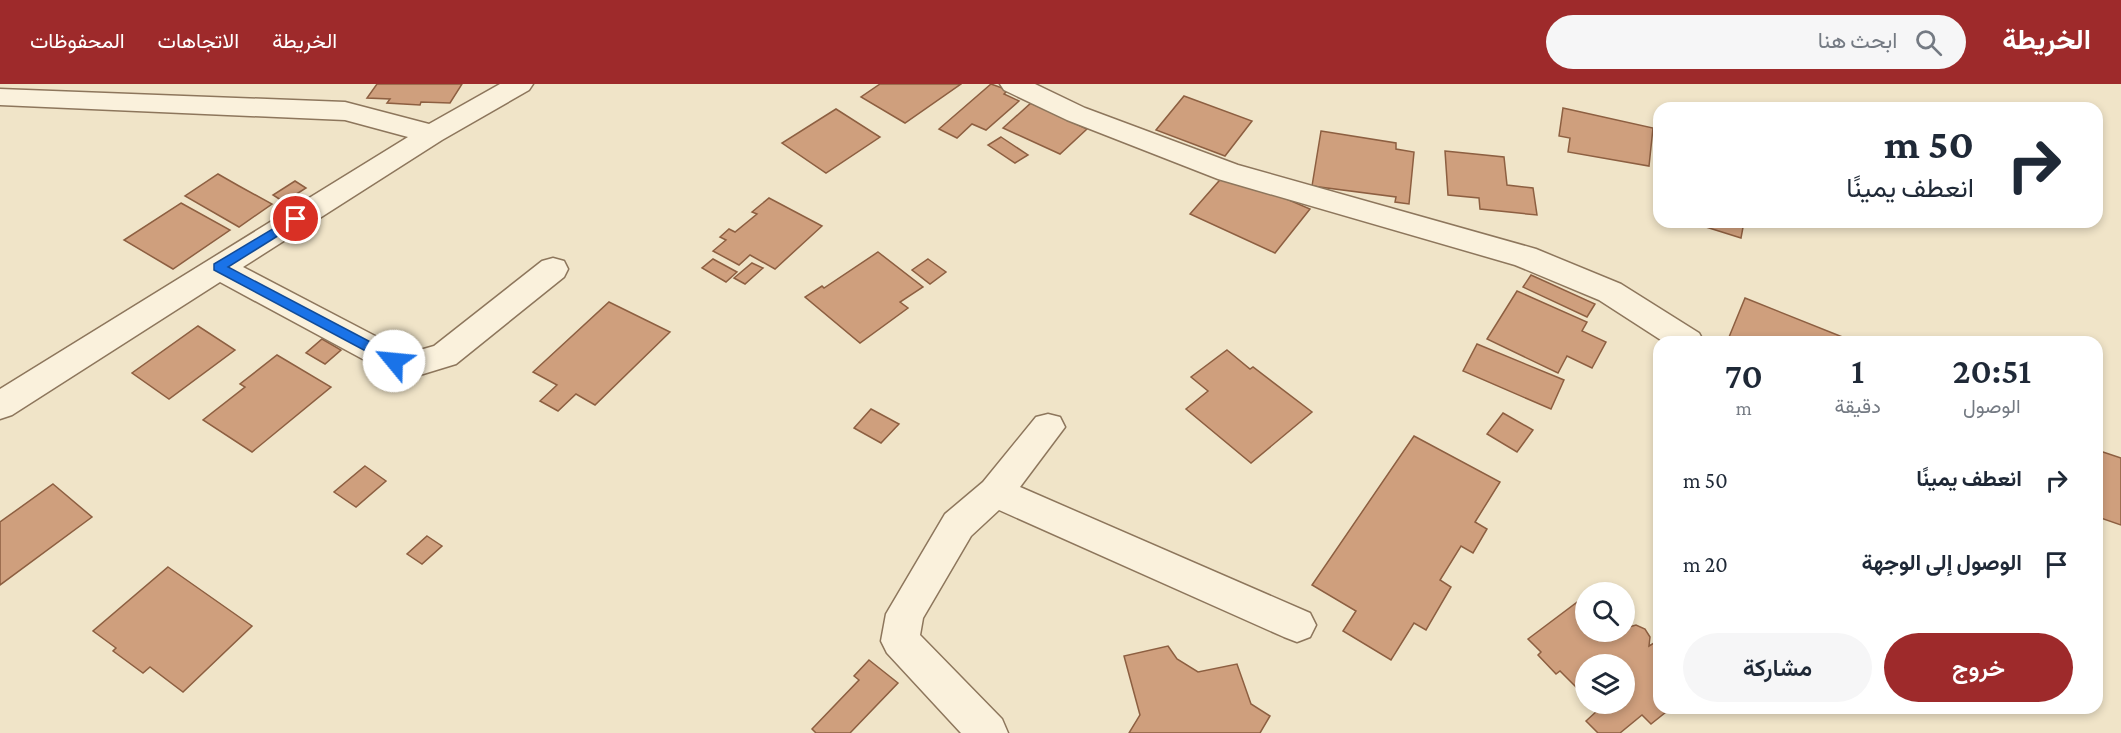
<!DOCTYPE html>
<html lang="ar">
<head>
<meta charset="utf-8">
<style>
  body { margin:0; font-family:"Crimson Pro",Vazirmatn,serif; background:#f6f6f7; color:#1f2937; direction:rtl; height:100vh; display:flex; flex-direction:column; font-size:22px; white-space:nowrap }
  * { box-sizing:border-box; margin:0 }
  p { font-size:20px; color:#747a83 }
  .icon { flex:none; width:33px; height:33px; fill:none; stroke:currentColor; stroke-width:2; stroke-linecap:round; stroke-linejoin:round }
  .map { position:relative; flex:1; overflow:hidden; direction:ltr }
  .drawer { position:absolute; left:1653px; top:252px; width:450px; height:378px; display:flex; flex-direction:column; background:#fff; border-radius:18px; box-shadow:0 3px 9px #0003; direction:rtl }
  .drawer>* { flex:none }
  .top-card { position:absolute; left:1653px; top:18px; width:450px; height:126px; border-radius:18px; box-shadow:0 3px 9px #0003; direction:rtl; background:#fff; color:#1f2937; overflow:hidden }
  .fabs { position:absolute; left:1575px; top:498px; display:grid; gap:12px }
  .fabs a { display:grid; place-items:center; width:60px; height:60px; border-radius:50%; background:#fff; box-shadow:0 3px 9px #0003; font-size:30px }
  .pin { position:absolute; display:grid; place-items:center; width:51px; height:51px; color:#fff; margin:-26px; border:3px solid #fff; border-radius:50%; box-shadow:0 2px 6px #0007 }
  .me { position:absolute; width:66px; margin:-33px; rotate:298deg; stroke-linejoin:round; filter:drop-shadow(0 0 4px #0008) }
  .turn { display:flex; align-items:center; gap:21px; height:126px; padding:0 30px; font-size:27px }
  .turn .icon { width:78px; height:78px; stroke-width:2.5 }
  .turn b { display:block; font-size:42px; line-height:51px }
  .eta { display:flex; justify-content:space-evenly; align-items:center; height:102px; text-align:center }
  .eta b { font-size:36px; font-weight:600; line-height:42px }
  .cta { display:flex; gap:12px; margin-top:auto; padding:12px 30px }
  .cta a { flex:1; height:69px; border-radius:36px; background:#9e2a2b; color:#fff; font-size:24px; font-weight:600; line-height:69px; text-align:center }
  .cta a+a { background:#f6f6f7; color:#1f2937 }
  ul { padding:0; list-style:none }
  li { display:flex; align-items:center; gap:18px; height:84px; padding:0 30px }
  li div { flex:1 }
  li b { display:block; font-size:22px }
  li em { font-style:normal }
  header { display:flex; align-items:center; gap:36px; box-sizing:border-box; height:84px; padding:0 30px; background:#9e2a2b; color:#fff }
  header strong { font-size:28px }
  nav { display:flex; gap:33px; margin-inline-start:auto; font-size:21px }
  .search { width:420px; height:54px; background:#f6f6f7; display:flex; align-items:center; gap:15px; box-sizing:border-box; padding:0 21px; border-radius:33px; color:#747a83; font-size:22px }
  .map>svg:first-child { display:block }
  .building { fill:#cf9f7d; stroke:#8d5f41; stroke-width:1.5 }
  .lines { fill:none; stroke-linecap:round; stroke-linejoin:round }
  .minor-casing { stroke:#8d765c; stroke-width:3 }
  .minor { fill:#faf1dc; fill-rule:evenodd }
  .route { fill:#1a73e8; stroke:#114b97; stroke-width:1.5 }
</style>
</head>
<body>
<header>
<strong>الخريطة</strong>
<div class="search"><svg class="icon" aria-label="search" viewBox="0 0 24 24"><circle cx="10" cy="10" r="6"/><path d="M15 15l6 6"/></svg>ابحث هنا</div>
<nav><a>الخريطة</a><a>الاتجاهات</a><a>المحفوظات</a></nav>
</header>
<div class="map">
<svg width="2121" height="649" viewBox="0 0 2121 649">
  <rect width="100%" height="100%" fill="#f0e4c8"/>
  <!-- building -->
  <g class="building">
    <path d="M377,0H462L450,19L421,18L420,21L387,19L390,15L367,14Z"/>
    <path d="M880,0H961L905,39L861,13Z"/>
    <path d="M991,0L1008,6L1004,10L1019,17L986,46L972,40L957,54L939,45Z"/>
    <path d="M1184,12L1252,37L1225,72L1156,46Z"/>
    <path d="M1031,19L1087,45L1060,70L1003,44Z"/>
    <path d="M1563,24L1653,44L1649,82L1568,68L1570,54L1559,52Z"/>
    <path d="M836,25L880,53L826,89L782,59Z"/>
    <path d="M1321,47L1396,59V65L1414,68L1409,120L1395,118L1396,113L1312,102Z"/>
    <path d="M1001,53L1028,71L1015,79L988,61Z"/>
    <path d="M1445,67L1504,73L1507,101L1533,104L1537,131L1480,125L1479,114L1448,111Z"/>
    <path d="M1226,89L1310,125L1275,169L1190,130Z"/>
    <path d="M218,90L239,102L272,120L239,143L185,112Z"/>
    <path d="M295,97L306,104L284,118L273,111Z"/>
    <path d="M769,114L822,142L775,185L750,171L739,181L713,167L726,156L720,153L729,145L735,148L757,130L752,128Z"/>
    <path d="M181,119L230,146L173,185L124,156Z"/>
    <path d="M1690,138H1744L1741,154Z"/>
    <path d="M878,168L923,203L900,218L908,224L860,259L805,213L822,202L824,204Z"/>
    <path d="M713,175L737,188L726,198L702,184Z"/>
    <path d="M928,175L946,188L930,200L912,186Z"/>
    <path d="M752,179L763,184L745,200L734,194Z"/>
    <path d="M1531,191L1595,220L1587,233L1523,203Z"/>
    <path d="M1517,207L1587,238L1582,247L1606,258L1592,284L1567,272L1558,289L1487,255Z"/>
    <path d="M1745,214L1855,258H1727Z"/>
    <path d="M609,218L670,248L595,321L576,310L558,327L540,317L557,301L533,288Z"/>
    <path d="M198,242L235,266L169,315L132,289Z"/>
    <path d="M322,255L341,266L325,280L306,269Z"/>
    <path d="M1477,260L1564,296L1551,325L1463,287Z"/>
    <path d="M1227,266L1250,285L1253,283L1312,328L1251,379L1186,325L1208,307L1191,293Z"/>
    <path d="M277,271L331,303L252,368L203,336L245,303L240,300Z"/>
    <path d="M871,325L899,340L881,359L854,344Z"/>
    <path d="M1503,329L1533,346L1517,368L1487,350Z"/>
    <path d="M1414,352L1500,398L1475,438L1487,445L1473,469L1461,462L1440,496L1451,503L1426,546L1414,539L1391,576L1343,547L1356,527L1312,501Z"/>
    <path d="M2097,366L2121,374V441L2098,433V453Z"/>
    <path d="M365,382L386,397L356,423L334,408Z"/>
    <path d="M53,400L92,433L0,501V438Z"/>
    <path d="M427,452L442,462L422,480L407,470Z"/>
    <path d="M168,483L252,542L183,608L150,583L143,589L113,567L116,564L93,547Z"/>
    <path d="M1584,513L1586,548H1624L1629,543L1636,541L1645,545L1650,553L1649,562L1659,556V624H1671L1651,640L1642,631L1620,649H1598L1586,637L1598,626L1592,620H1624V580H1586V613L1560,587L1556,590L1538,571L1541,568L1528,555Z"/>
    <path d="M1168,562L1177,575L1198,588L1237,580L1251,620L1270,632L1260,649H1129L1140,631L1124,572Z"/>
    <path d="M869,576L898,599L850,649H816L812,645L859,596L854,592Z"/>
  </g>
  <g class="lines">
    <!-- minor casing -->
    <g class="minor-casing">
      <g id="minor">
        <path d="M500,0H533L529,6L442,56L243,183L400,265L420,266L434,262L542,177L553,174L564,177L568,185L564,193L456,280L420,291L401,290L383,286L220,198L12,331L0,335V305L408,53L345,36L0,21V5L345,18L429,40Z"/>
        <path d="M1000,0H1035L1085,24L1238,81L1536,165L1621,200L1699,249L1704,258H1664L1599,216L1515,181L1218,95L1067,36L1004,6Z"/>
        <path d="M1048,330L1060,333L1065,343L1020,403L1310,529L1316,541L1310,553L1297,558L1284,553L999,426L971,452L923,534L920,551L1002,635L1008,649H961L887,569L881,557L886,530L945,430L983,398L1036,333Z"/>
      </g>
    </g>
    <!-- minor -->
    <use href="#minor" class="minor"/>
  </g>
  <!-- route -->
  <path class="route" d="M296,131L300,132V138L228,183L399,273V280H390L214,186V180Z"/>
</svg>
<div class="fabs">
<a><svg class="icon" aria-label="search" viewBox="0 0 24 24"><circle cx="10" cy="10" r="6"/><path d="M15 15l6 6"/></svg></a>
<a><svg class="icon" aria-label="layers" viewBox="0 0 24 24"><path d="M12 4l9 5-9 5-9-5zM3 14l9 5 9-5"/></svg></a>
</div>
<div class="pin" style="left:296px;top:135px;background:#d93025"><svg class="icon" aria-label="arrive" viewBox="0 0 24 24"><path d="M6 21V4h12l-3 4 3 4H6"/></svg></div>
<svg class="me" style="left:394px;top:277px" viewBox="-20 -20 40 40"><circle r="19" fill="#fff"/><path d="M0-13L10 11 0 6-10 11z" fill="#1a73e8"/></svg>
<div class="top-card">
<div class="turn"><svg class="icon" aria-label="right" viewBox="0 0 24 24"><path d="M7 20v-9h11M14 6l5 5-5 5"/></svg><div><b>50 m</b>انعطف يمينًا</div></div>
</div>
<section class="drawer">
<div class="eta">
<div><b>20:51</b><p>الوصول</p></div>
<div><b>1</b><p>دقيقة</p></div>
<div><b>70</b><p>m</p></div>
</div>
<ul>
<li><svg class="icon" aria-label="right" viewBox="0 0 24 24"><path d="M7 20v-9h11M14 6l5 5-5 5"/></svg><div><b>انعطف يمينًا</b></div><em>50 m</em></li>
<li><svg class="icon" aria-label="arrive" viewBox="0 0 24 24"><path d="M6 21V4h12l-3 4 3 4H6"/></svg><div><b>الوصول إلى الوجهة</b></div><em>20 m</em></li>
</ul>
<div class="cta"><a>خروج</a><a>مشاركة</a></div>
</section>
</div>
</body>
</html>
